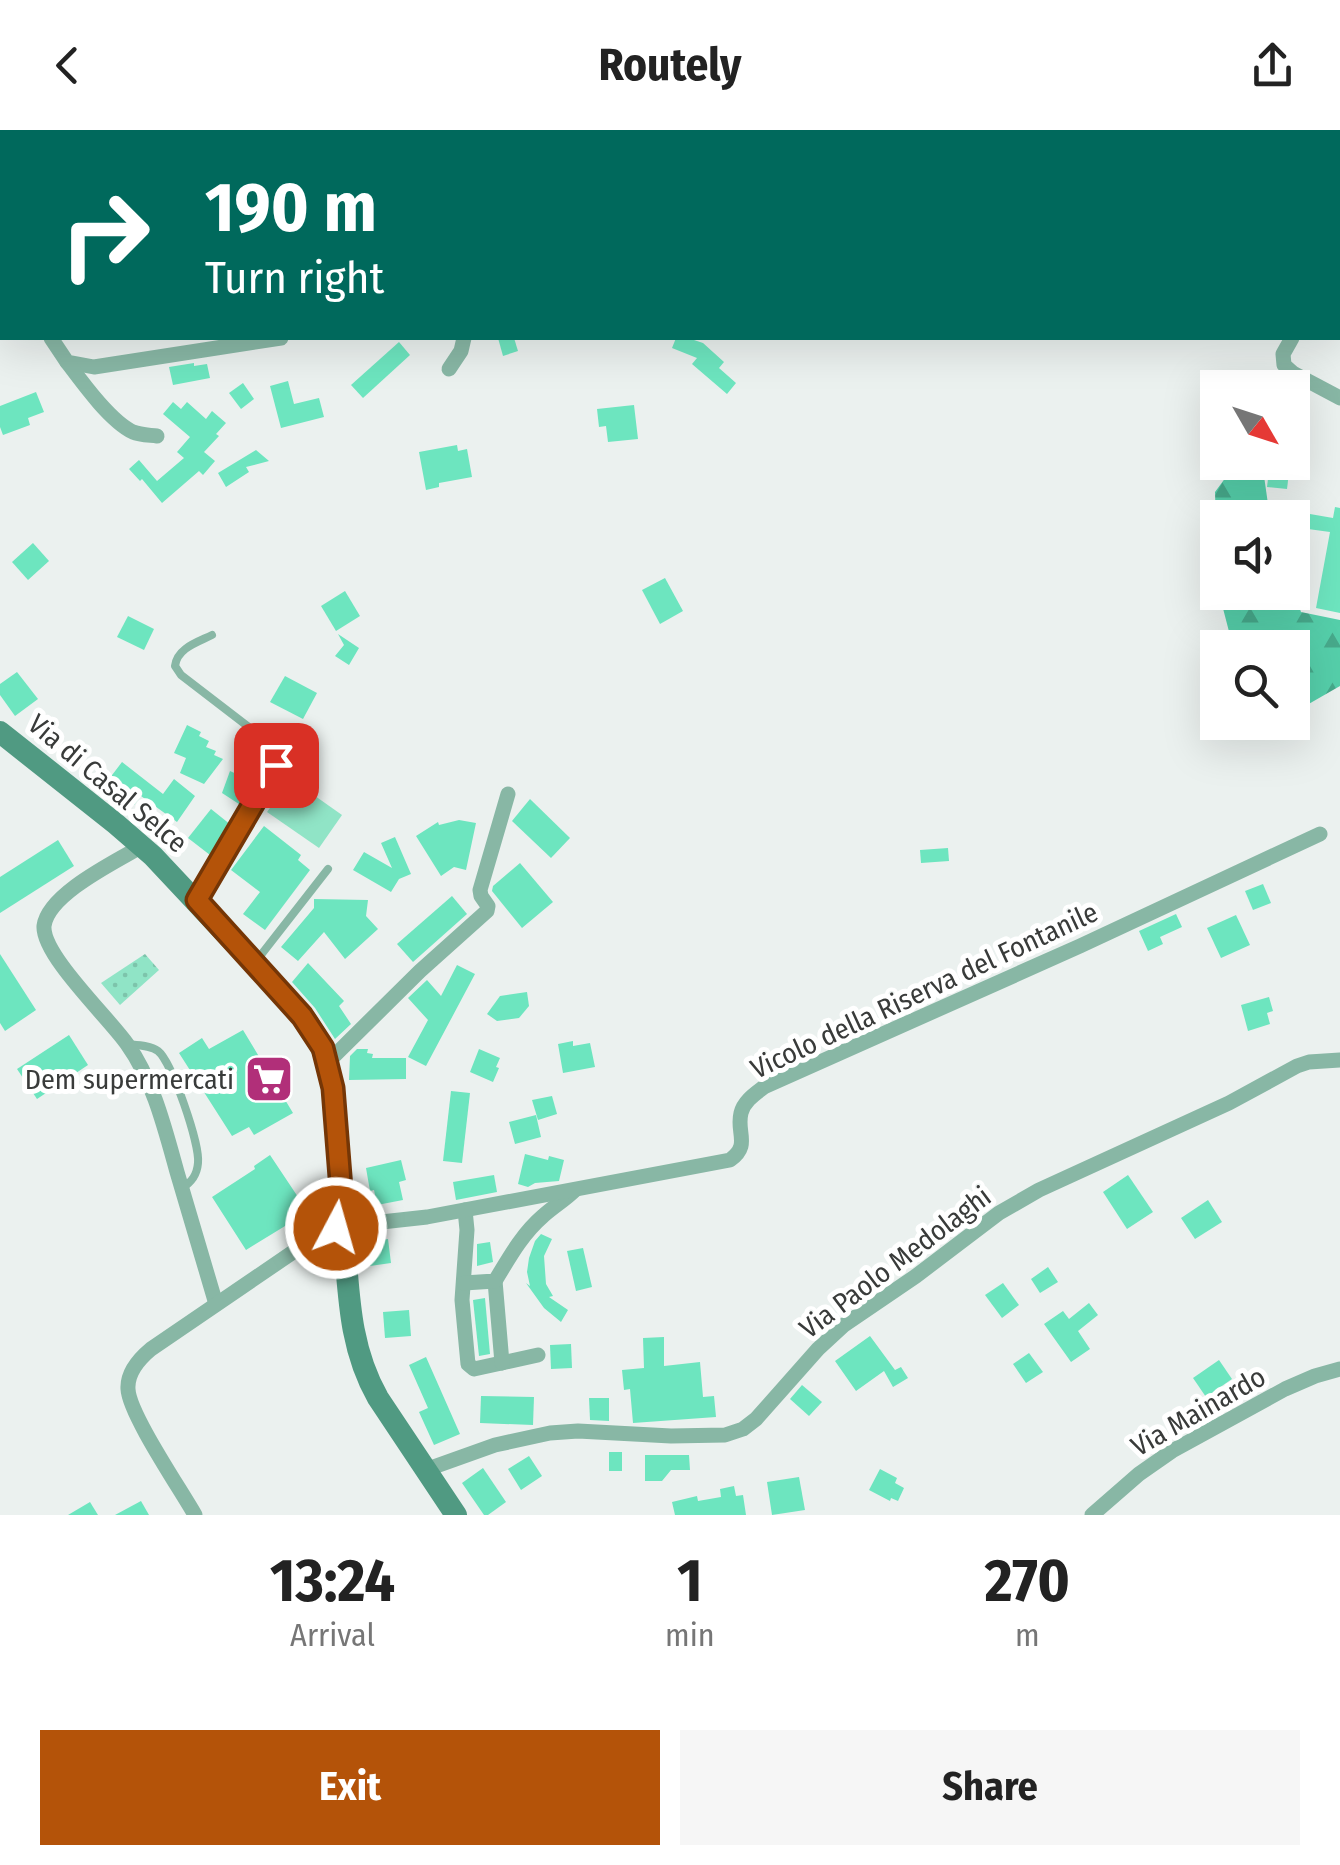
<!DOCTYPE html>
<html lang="en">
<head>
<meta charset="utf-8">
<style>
  body { margin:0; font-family:"Fira Sans Condensed",sans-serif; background:#f6f6f6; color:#222; height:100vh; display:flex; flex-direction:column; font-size:38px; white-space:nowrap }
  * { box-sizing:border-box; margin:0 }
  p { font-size:32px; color:#767676 }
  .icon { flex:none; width:55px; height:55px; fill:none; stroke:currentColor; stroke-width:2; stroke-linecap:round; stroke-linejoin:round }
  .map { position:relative; height:1385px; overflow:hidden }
  .side { display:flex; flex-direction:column; background:#fff; flex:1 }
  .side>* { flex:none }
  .banner { position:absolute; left:0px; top:0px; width:1340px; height:210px; box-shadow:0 10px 40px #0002; background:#00695c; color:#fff; overflow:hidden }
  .needle { width:65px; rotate:129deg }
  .buttons { position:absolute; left:1200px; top:240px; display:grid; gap:20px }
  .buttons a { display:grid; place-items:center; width:110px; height:110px; border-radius:0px; background:#fff; box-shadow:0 10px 40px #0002; font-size:50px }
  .pin { position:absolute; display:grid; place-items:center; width:85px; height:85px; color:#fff; margin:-42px; border-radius:20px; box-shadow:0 5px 15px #0006 }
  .me { position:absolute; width:110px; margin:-55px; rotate:6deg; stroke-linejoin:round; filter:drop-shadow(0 0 8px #0008) }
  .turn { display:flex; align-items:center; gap:35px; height:210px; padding:0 40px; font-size:45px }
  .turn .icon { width:130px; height:130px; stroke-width:2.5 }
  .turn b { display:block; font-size:70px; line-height:85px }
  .eta { display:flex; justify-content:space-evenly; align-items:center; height:170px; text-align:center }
  .eta b { font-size:60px; font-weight:700; line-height:70px }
  .action { display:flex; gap:20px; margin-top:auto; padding:20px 40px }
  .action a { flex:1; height:115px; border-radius:0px; background:#b45309; color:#fff; font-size:40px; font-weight:700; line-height:115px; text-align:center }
  .action a+a { background:#f6f6f6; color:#222 }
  header { display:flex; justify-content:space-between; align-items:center; height:130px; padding:0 40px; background:#fff; font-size:45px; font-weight:700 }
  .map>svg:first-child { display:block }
  .grass { fill:#90e4c6 }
  .forest { fill:url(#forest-firs) }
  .park { fill:url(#park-dots) }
  .building { fill:#6de5bf }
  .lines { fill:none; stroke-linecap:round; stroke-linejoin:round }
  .service { stroke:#88b7a5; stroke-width:8 }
  .minor { stroke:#88b7a5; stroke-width:15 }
  .secondary { stroke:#509a82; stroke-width:22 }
  .route-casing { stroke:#753606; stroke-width:25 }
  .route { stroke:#b45309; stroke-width:18 }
  .labels { text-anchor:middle; stroke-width:10; stroke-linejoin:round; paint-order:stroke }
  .street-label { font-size:28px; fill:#393b3a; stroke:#fff }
  .poi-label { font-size:28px; fill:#393b3a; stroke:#fff; text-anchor:end }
</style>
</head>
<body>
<header><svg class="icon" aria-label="back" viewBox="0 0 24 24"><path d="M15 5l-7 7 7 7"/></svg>Routely<svg class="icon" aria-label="share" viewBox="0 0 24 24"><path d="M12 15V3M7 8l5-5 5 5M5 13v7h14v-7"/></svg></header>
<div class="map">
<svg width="1340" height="1385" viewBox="0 0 1340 1385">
  <defs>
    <pattern id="forest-firs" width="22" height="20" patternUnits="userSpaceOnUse" patternTransform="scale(2.5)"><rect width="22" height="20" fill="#55cfaa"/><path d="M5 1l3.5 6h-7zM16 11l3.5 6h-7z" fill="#47a98b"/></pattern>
    <pattern id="park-dots" width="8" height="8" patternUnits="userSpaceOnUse" patternTransform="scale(2.5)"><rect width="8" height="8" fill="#90e4c6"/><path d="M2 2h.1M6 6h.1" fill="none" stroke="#7dc4ab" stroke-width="1.8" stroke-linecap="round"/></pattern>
  </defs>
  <rect width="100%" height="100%" fill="#ebf1ef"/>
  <!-- grass -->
  <path class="grass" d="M291,649L342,685L319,718L267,682Z"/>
  <!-- forest -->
  <g class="forest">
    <path d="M1237,332L1266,333L1263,339L1268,374L1279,387L1218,388L1217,431L1215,362Z"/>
    <path d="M1293,403C1312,427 1291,457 1301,482L1340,490V556L1293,583L1292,518L1233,517L1219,463L1292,462Z"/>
  </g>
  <!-- park -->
  <path class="park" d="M145,824L159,840L120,875L101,853Z"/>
  <!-- building -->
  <g class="building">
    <path d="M498,208H514L518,221L503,226Z"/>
    <path d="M676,208H688L703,213L724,232L719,238L736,253L727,264L692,234L697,228L672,218Z"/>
    <path d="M399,212L410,225L363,268L351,255Z"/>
    <path d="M194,233V236L207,234L210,248L173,255L169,237Z"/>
    <path d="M288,251L294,274L319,268L324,287L281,298L270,256Z"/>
    <path d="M243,253L254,269L241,279L229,263Z"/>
    <path d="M36,262L44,282L28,288L30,295L3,305L0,297V276Z"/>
    <path d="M173,272L181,279L187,272L206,289L212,281L226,293L216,304L219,306L204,322L215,331L203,345L199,341L162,373L142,349L140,351L129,339L139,330L157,351L184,328L177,322L190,307L163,284Z"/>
    <path d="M634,275L638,309L608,312L606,296L599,297L597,279Z"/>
    <path d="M457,315L458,321L467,319L472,347L439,353V357L426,360L419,322Z"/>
    <path d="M256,320L269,331L246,337L249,342L226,357L218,343Z"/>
    <path d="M1270,332L1290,334L1287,359L1267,357Z"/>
    <path d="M1335,377L1340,378V483L1316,478L1330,402L1308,399L1310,384L1333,388Z"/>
    <path d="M33,413L49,431L28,450L12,432Z"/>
    <path d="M665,448L683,481L660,494L642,460Z"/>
    <path d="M345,461L360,486L336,501L321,476Z"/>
    <path d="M128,486L154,499L144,520L117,507Z"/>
    <path d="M338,504L359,518L349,535L335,526L344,515Z"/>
    <path d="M17,542L38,569L15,586L0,565V554Z"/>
    <path d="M285,546L317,563L303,589L270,572Z"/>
    <path d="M187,595L201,602L199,606L209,611L206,617L216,621L214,625L223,629L204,654L180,643L186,628L174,623Z"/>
    <path d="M122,632L163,664L174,649L195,666L177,692L141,666L134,675L106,653Z"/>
    <path d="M230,641L243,647L242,650L253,655L242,676L222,663Z"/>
    <path d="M530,669L570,708L551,728L512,691Z"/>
    <path d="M211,679L231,695L210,725L188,708Z"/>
    <path d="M459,690L476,693L466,740L454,737L441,746L416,706L438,692L439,695Z"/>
    <path d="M264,696L301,725L298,730L310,740L265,800L243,784L260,762L231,740Z"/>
    <path d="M395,707L411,744L399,749L391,762L353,740L364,722L392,738L381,713Z"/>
    <path d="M58,710L74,736L0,783V747Z"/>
    <path d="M948,718L949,731L921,733L920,720Z"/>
    <path d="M520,733L553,772L522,798L492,761L493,756Z"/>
    <path d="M1263,754L1271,773L1253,780L1245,761Z"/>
    <path d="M452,766L467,784L413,832L397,814Z"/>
    <path d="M314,769L368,770L366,786L378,799L345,829L324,802L298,831L281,817L314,778Z"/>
    <path d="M1176,784L1182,797L1160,807L1163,814L1148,821L1139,801Z"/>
    <path d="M1236,785L1250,815L1221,828L1207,798Z"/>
    <path d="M0,824L36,880L5,901L0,893Z"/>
    <path d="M308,833L344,871L339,876L351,894L335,909L315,878L292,852Z"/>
    <path d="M457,835L475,844L426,936L408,927L428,890L408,868L427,850L441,866Z"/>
    <path d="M527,862L529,876L519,888L497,891L487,884L500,866Z"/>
    <path d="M1269,867L1273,881L1267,883L1270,894L1248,901L1241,875Z"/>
    <path d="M243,900L293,983L254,1005L249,997L232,1006L179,923L202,908L209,919Z"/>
    <path d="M69,905L88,935L37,969L17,939Z"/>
    <path d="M573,911V916L590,913L595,937L563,943L558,914Z"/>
    <path d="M357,919H368L367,923L373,924L372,928H406V949L349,950L350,926Z"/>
    <path d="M479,919L500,928L496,937L499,938L493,952L470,942Z"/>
    <path d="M451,961L470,963L462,1033L443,1031Z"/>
    <path d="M552,966L557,984L538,990L532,970Z"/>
    <path d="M536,985L541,1007L515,1014L509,992Z"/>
    <path d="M525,1024L548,1030L549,1026L564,1030L559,1051L535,1053L528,1057L518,1054Z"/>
    <path d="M270,1025L308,1082L246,1120L212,1067L255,1039L254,1036Z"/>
    <path d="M401,1030L406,1050L399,1052L403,1070L377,1075L374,1060L370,1061L366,1038Z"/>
    <path d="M494,1045L497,1062L456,1070L453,1052Z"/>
    <path d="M1128,1045L1153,1082L1127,1099L1103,1062Z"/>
    <path d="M1208,1070L1222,1092L1195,1109L1181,1088Z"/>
    <path d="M541,1104L552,1109L544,1126L546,1154L553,1166L549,1167L568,1180L561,1192L544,1178L526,1153L530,1156L527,1142L529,1128L535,1111Z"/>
    <path d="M388,1109L391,1133L370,1136L367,1112Z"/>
    <path d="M490,1112L493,1132L477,1136V1114Z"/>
    <path d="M583,1118L592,1157L576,1161L567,1121Z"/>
    <path d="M1048,1137L1058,1152L1040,1163L1031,1149Z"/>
    <path d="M1003,1153L1019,1175L1002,1188L985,1165Z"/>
    <path d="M485,1168L490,1224L479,1226L473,1170Z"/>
    <path d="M1089,1173L1098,1185L1078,1201L1090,1219L1071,1232L1044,1194L1063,1181L1069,1189Z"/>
    <path d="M409,1180L411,1206L385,1208L383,1182Z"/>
    <path d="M870,1206L895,1240L901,1237L908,1248L893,1257L884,1241L856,1261L835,1231Z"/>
    <path d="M664,1207V1236L700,1232L703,1267L714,1266L716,1287L633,1293L630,1259L624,1260L622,1240L644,1238L643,1208Z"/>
    <path d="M571,1214L572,1238L551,1239L550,1215Z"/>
    <path d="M1029,1223L1043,1242L1026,1253L1013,1234Z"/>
    <path d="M426,1227L460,1304L434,1315L419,1282L428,1278L409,1235Z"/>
    <path d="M1219,1230L1232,1249L1206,1267L1193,1248Z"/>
    <path d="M802,1255L822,1272L809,1286L790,1269Z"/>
    <path d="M481,1266L534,1267L533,1295L480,1293Z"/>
    <path d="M589,1268H609V1291L590,1290Z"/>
    <rect x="609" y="1322" width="13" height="19"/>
    <path d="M645,1325H689L690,1340H671L662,1351H645Z"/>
    <path d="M529,1326L542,1346L521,1360L508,1339Z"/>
    <path d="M483,1338L506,1372L488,1385H484L462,1353Z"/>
    <path d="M880,1339L897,1348L895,1353L904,1358L898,1371L891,1368L890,1371L869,1360Z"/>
    <path d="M799,1347L805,1380L772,1385L767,1352Z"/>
    <path d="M734,1356L736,1366L743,1365L746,1385H675L672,1372L697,1366L698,1371L721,1367L720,1359Z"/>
    <path d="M141,1371L149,1385H115Z"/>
    <path d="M90,1372L98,1385H68Z"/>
  </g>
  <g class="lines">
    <!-- service -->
    <g class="service">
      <path d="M197,770L277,630L274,621L263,608L181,545L175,536C177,518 198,512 212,505"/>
      <path d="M257,830L328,739"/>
      <path d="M127,914C137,915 150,915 158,921C172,932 200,1014 198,1033C197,1045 192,1052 182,1058"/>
    </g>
    <!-- minor -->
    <g class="minor">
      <path d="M19,0V2"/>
      <path d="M961,0L965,2"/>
      <path d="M777,2L782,0"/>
      <path d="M0,169H2"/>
      <path d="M51,208L67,232L94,237L281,208"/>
      <path d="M1292,208L1283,224L1284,235L1293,243L1340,268"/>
      <path d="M67,232C82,252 110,291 133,302C140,305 149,305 157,306"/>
      <path d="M449,239L461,221L464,208"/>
      <path d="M142,716C115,732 48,764 44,796C42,825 109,888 127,914C153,950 165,999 177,1042C190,1086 203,1130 216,1174"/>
      <path d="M328,932L420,841L487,781L488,776L481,766L480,760L508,664"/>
      <path d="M465,1080L467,1100L462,1170L468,1234L474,1239L538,1225"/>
      <path d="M495,1151L502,1233"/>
      <path d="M464,1153L495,1151C509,1128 522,1104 543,1086C554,1076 565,1070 575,1060"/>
      <path d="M425,1340L495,1315L550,1303L578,1301L671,1306L725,1305L743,1299L756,1289L818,1219L844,1195L916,1146L999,1083L1039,1060L1229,973L1297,936L1309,932L1340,930"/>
      <path d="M195,1385C181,1360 129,1284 128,1259C127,1243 139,1229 151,1219L321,1103L336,1097L427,1087L730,1030C751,1015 736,1003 741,983C744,971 755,964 764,957L1080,816L1320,704"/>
      <path d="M1092,1385L1139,1344L1172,1321L1285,1259L1315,1246L1340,1239"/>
    </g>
    <!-- secondary -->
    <path class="secondary" d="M0,602L116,694L153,726L303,886C332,923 334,964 337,1010C340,1046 342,1082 345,1118C349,1171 351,1221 378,1268L456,1385"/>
  </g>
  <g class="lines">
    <!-- route casing -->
    <g class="route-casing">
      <path id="route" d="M276,635L197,770L302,886L323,918L333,958L344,1097L336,1098"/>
    </g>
    <!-- route -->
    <use href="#route" class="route"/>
  </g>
  <!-- icons -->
  <defs>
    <g id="supermarket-square" transform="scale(2.5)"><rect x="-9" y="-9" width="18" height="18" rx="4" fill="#b12f79" stroke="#fff"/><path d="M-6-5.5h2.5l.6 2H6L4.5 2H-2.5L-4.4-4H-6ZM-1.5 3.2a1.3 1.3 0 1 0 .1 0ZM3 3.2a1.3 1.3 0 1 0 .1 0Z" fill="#fff"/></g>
  </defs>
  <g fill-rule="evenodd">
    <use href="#supermarket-square" x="269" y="949"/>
  </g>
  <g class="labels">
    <!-- street labels -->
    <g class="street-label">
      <text transform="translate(108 653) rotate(40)" y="10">Via di Casal Selce</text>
      <text transform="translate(924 860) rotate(-25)" y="10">Vicolo della Riserva del Fontanile</text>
      <text transform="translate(895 1132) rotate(-37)" y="10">Via Paolo Medolaghi</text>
      <text transform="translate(1198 1281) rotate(-30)" y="10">Via Mainardo</text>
    </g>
    <!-- poi labels -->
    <g class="poi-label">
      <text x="234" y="959">Dem supermercati</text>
    </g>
  </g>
</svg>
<div class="buttons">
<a><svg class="needle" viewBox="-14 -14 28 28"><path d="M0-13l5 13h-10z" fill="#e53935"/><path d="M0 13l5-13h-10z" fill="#767676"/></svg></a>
<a><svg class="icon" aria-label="sound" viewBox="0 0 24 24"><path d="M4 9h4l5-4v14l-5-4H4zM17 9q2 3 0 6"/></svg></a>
<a><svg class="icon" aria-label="search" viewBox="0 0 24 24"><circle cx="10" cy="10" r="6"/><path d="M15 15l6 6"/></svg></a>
</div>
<div class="pin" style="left:276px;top:635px;background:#d93025"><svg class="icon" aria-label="arrive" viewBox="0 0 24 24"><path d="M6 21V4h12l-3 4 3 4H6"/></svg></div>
<svg class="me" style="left:336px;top:1098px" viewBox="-20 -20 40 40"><circle r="17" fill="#b45309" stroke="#fff" stroke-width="3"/><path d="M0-11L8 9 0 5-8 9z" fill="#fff"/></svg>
<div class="banner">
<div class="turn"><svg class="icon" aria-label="right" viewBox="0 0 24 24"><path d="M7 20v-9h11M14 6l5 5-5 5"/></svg><div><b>190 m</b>Turn right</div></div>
</div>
</div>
<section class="side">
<div class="eta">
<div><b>13:24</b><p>Arrival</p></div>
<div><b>1</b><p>min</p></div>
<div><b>270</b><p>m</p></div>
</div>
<div class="action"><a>Exit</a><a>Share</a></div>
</section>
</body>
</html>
